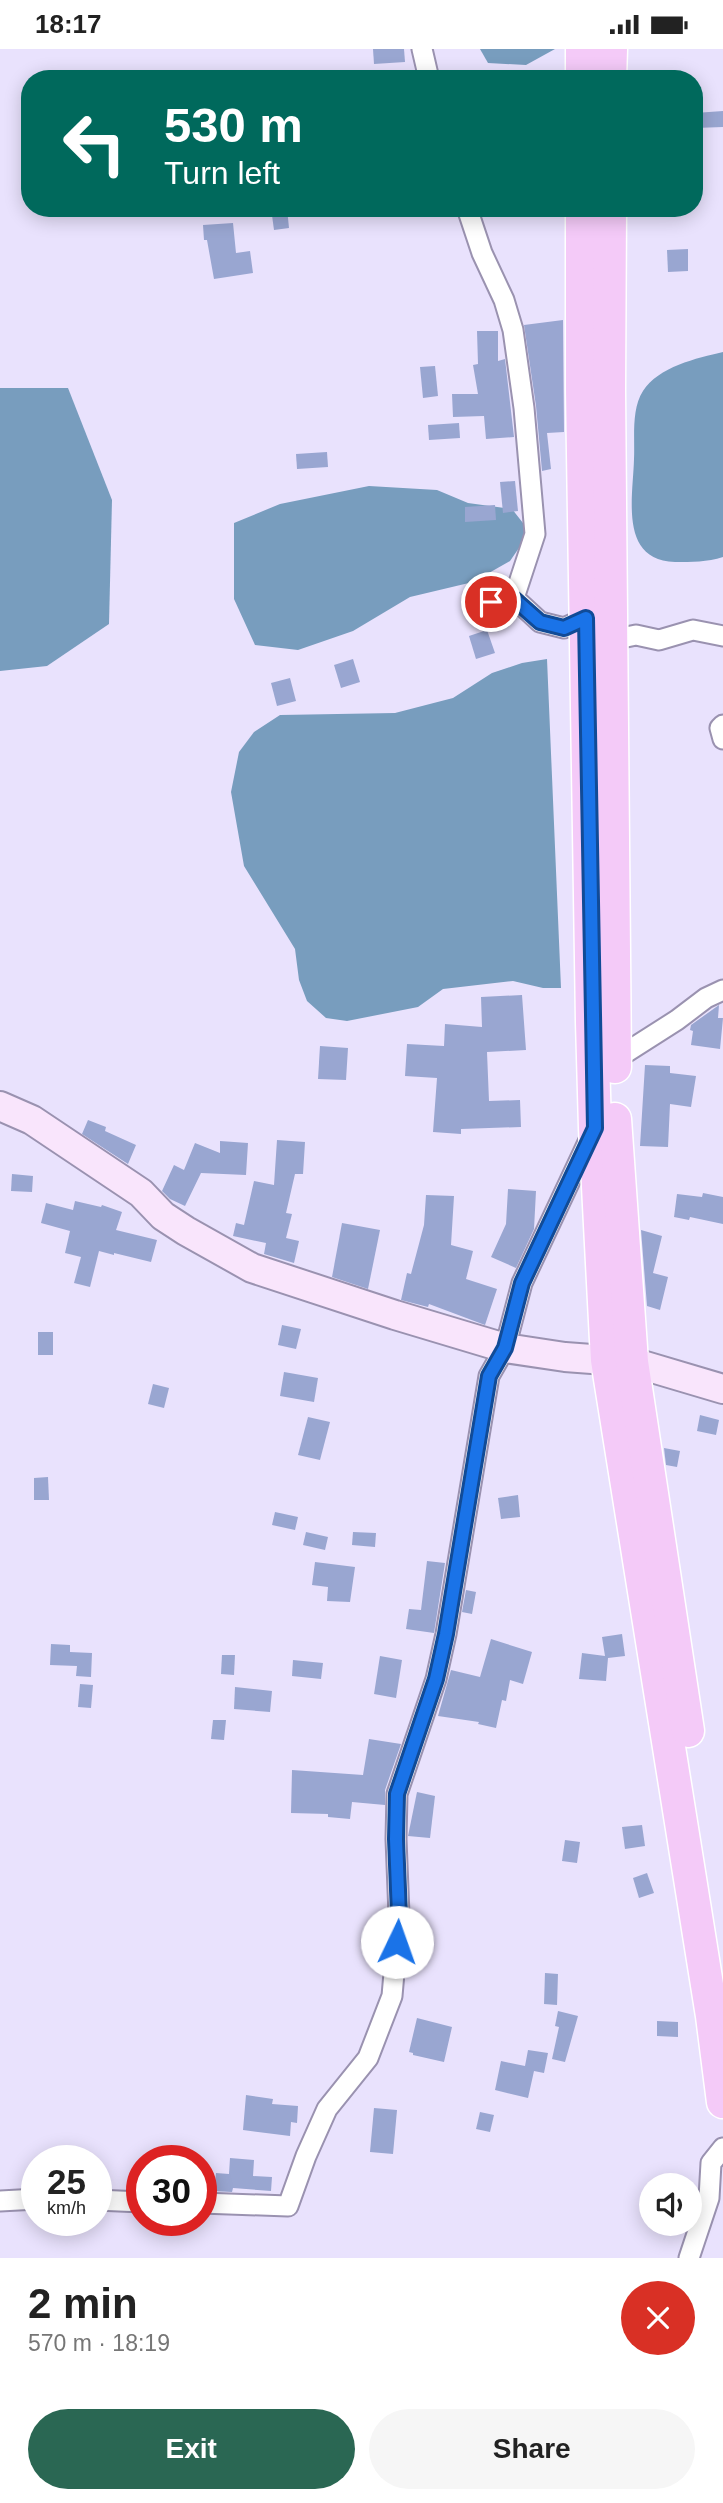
<!DOCTYPE html>
<html lang="en">
<head>
<meta charset="utf-8">
<style>
  body { margin:0; font-family:Arial,sans-serif; background:#f6f6f6; color:#222; height:100vh; display:flex; flex-direction:column; font-size:26px; white-space:nowrap }
  * { box-sizing:border-box; margin:0 }
  p { font-size:23px; color:#767676 }
  .icon { flex:none; width:38px; height:38px; fill:none; stroke:currentColor; stroke-width:2; stroke-linecap:round; stroke-linejoin:round }
  .map { position:relative; height:2209px; overflow:hidden }
  .details { display:flex; flex-direction:column; background:#fff; flex:1 }
  .details>* { flex:none }
  .top-card { position:absolute; left:21px; top:21px; width:682px; height:147px; border-radius:28px; box-shadow:0 4px 18px #0003; background:#00695c; color:#fff; overflow:hidden }
  .fabs { position:absolute; left:639px; top:2124px; display:grid; gap:14px }
  .fabs a { display:grid; place-items:center; width:63px; height:63px; border-radius:50%; background:#fff; box-shadow:0 4px 18px #0003; font-size:35px }
  .speed { position:absolute; left:21px; top:2096px; display:flex; gap:14px; font-size:35px; font-weight:700; text-align:center }
  .speed>* { display:grid; place-content:center; width:91px; height:91px; border-radius:50%; background:#fff; box-shadow:0 4px 18px #0003; line-height:1 }
  .speed small { font-size:18px; font-weight:400 }
  .speed .limit { border:10px solid #d22; background:#fff; color:#111 }
  .pin { position:absolute; display:grid; place-items:center; width:60px; height:60px; color:#fff; margin:-30px; border:4px solid #fff; border-radius:50%; box-shadow:0 2px 7px #0007 }
  .me { position:absolute; width:77px; margin:-38px; rotate:3deg; stroke-linejoin:round; filter:drop-shadow(0 0 5px #0008) }
  .turn { display:flex; align-items:center; gap:24px; height:147px; padding:0 28px; font-size:32px }
  .turn .icon { width:91px; height:91px; stroke-width:2.5 }
  .turn b { display:block; font-size:49px; line-height:60px }
  .round { display:grid; place-items:center; flex:none; width:74px; height:74px; border-radius:37px; background:#f6f6f6 }
  .summary { display:flex; align-items:center; justify-content:space-between; height:119px; padding:0 28px }
  h1 { font-size:42px; font-weight:700; line-height:52px }
  .button { display:flex; gap:14px; margin-top:auto; padding:14px 28px }
  .button a { flex:1; height:80px; border-radius:42px; background:#2a6753; color:#fff; font-size:28px; font-weight:700; line-height:80px; text-align:center }
  .button a+a { background:#f6f6f6; color:#222 }
  .status { display:flex; justify-content:space-between; align-items:center; height:49px; padding:0 35px; background:#fff; direction:ltr }
  .status svg { height:19px; fill:currentColor }
  .map>svg:first-child { display:block }
  .water { fill:#789dbe }
  .building { fill:#99a6d1 }
  .lines { fill:none; stroke-linecap:round; stroke-linejoin:round }
  .street-casing { stroke:#9a92b0; stroke-width:23 }
  .secondary-casing { stroke:#9a92b0; stroke-width:32 }
  .primary-casing { stroke:#fff; stroke-width:35 }
  .street { stroke:#fff; stroke-width:19 }
  .secondary { stroke:#f9e5fc; stroke-width:28 }
  .primary { stroke:#f4caf8; stroke-width:32 }
  .route-casing { stroke:#114b97; stroke-width:18 }
  .route { stroke:#1a73e8; stroke-width:12 }
</style>
</head>
<body>
<div class="status"><b>18:17</b><svg viewBox="0 0 49 12"><path d="M0 12V9h3v3zM5 12V6h3v6zM10 12V3h3v9zM15 12V0h3v12zM26 1h20v11H26zM47 4h2v5h-2z"/></svg></div>
<div class="map">
<svg width="723" height="2209" viewBox="0 0 723 2209">
  <rect width="100%" height="100%" fill="#e9e2fd"/>
  <!-- water -->
  <g class="water">
    <path d="M480,0H555L526,16L488,14Z"/>
    <path d="M723,303V508C707,513 692,513 675,513C619,511 633,449 634,410C635,390 631,360 643,342C658,318 697,309 723,303Z"/>
    <path d="M0,339H68L112,451L109,575L47,617L0,622Z"/>
    <path d="M369,437L437,441L468,454L512,460L530,483L510,512L473,533L410,548L353,582L298,601L255,596L234,550V474L280,455Z"/>
    <path d="M547,610L561,939H543L513,932L443,940L418,958L347,972L326,969L307,952L299,931L295,900L244,817L231,743L239,703L254,683L280,666L395,664L453,649L492,624L522,614Z"/>
  </g>
  <!-- building -->
  <g class="building">
    <path d="M373,0H404L405,13L374,15Z"/>
    <path d="M723,62V78L695,79V64Z"/>
    <path d="M271,159H287L289,179L274,181Z"/>
    <path d="M233,174L236,204L250,202L253,224L214,230L207,191H204L203,176Z"/>
    <path d="M688,200V222L668,223L667,201Z"/>
    <path d="M563,271L564,383L547,384L551,420L542,422L536,357L524,276Z"/>
    <path d="M477,282H498V312L505,310L514,388L486,390L484,367L453,368L452,345H478L473,316L478,315Z"/>
    <path d="M435,317L438,347L423,349L420,318Z"/>
    <path d="M459,374L460,389L429,391L428,376Z"/>
    <path d="M327,403L328,418L297,420L296,405Z"/>
    <path d="M515,432L518,462L503,464L500,433Z"/>
    <path d="M495,456L496,471L465,473V458Z"/>
    <path d="M487,581L495,604L476,610L469,587Z"/>
    <path d="M353,610L360,633L341,639L334,616Z"/>
    <path d="M290,629L296,652L277,657L271,634Z"/>
    <path d="M522,946L526,1001L487,1003L489,1052L520,1051L521,1078L461,1080V1085L433,1083L437,1029L405,1027L407,995L444,997L445,975L482,978L481,948Z"/>
    <path d="M719,956L718,969H723L720,1000L691,996L693,982L690,981L691,976Z"/>
    <path d="M320,997L348,999L346,1031L318,1030Z"/>
    <path d="M645,1016L670,1017V1024L696,1027L691,1058L670,1055L668,1098L640,1097Z"/>
    <path d="M88,1071L106,1078L105,1082L136,1096L128,1115L82,1085Z"/>
    <path d="M277,1091L305,1093L303,1125H295L286,1164L292,1165L286,1189L299,1192L294,1214L264,1205L266,1194L233,1187L236,1174L244,1176L254,1132L274,1136Z"/>
    <path d="M220,1092L248,1094L246,1126L201,1124L185,1157L170,1150L162,1142L174,1116L184,1121L195,1094L220,1104Z"/>
    <path d="M12,1125L33,1127L32,1143L11,1142Z"/>
    <path d="M508,1140L536,1142L534,1180L516,1219L491,1208L506,1175Z"/>
    <path d="M703,1144L723,1148V1175L690,1168L689,1171L674,1168L677,1145L702,1148Z"/>
    <path d="M426,1146L454,1147L451,1196L473,1202L466,1230L497,1240L485,1276L429,1255L428,1258L401,1251L407,1224L411,1225L424,1176Z"/>
    <path d="M75,1152L101,1158L102,1156L122,1163L116,1181L157,1191L151,1213L114,1204V1206L99,1202L90,1238L74,1234L81,1208L65,1204L70,1182L41,1174L46,1154L73,1161Z"/>
    <path d="M342,1174L380,1181L368,1240L332,1228Z"/>
    <path d="M641,1181L662,1187L653,1224L668,1228L660,1261L647,1257Z"/>
    <path d="M282,1276L301,1280L296,1300L278,1296Z"/>
    <rect x="38" y="1283" width="15" height="23"/>
    <path d="M284,1323L318,1329L314,1353L280,1347Z"/>
    <path d="M153,1335L169,1339L164,1359L148,1355Z"/>
    <path d="M700,1366L719,1371L716,1386L697,1382Z"/>
    <path d="M308,1368L330,1373L320,1411L298,1406Z"/>
    <path d="M664,1399L680,1402L677,1418L666,1416Z"/>
    <path d="M48,1428L49,1451H34V1429Z"/>
    <path d="M518,1446L520,1468L501,1470L498,1449Z"/>
    <path d="M275,1463L298,1468L295,1481L272,1476Z"/>
    <path d="M306,1483L328,1488L325,1501L303,1496Z"/>
    <path d="M353,1483L376,1484L375,1498L352,1496Z"/>
    <path d="M427,1512L445,1514L434,1584L406,1580L409,1560L421,1561Z"/>
    <path d="M315,1513L355,1518L350,1553L327,1552L328,1538L312,1536Z"/>
    <path d="M466,1541L476,1543L472,1565L462,1563Z"/>
    <path d="M622,1585L625,1607L608,1609L606,1632L579,1630L582,1604L605,1607L602,1588Z"/>
    <path d="M491,1590L532,1603L523,1635L510,1631L506,1652L502,1651L496,1679L478,1675L479,1673L438,1667L451,1621L480,1628Z"/>
    <path d="M51,1595L70,1596V1603L92,1604L91,1628L76,1627L77,1617L50,1616Z"/>
    <path d="M222,1606H235L234,1626L221,1625Z"/>
    <path d="M380,1607L402,1611L396,1649L374,1645Z"/>
    <path d="M293,1611L323,1614L321,1630L292,1627Z"/>
    <path d="M80,1635L93,1636L91,1659L78,1658Z"/>
    <path d="M235,1638L272,1642L270,1663L234,1660Z"/>
    <path d="M213,1671H226L224,1691L211,1690Z"/>
    <path d="M369,1690L401,1695L385,1741V1756L352,1753L350,1770L328,1768V1765L291,1764L292,1721L363,1726Z"/>
    <path d="M417,1743L435,1747L430,1789L408,1787Z"/>
    <path d="M642,1776L645,1797L625,1800L622,1778Z"/>
    <path d="M565,1791L580,1793L577,1814L562,1812Z"/>
    <path d="M647,1824L654,1844L639,1849L633,1829Z"/>
    <path d="M545,1924L558,1925L557,1956L544,1955Z"/>
    <path d="M558,1962L578,1967L565,2013L552,2010L559,1978L555,1977Z"/>
    <path d="M417,1969L452,1978L444,2013L413,2006V2004L409,2003Z"/>
    <path d="M657,1972L678,1973V1988L657,1987Z"/>
    <path d="M528,2001L548,2004L544,2024L534,2022L528,2049L495,2041L501,2012L525,2017Z"/>
    <path d="M246,2046L273,2050L272,2055L298,2057L297,2074L291,2073L290,2087L243,2081Z"/>
    <path d="M374,2059L397,2061L393,2105L370,2103Z"/>
    <path d="M480,2063L494,2066L490,2083L476,2080Z"/>
    <path d="M230,2109L254,2111L253,2127L272,2128L271,2142L233,2139L232,2143L214,2142L216,2124L229,2125Z"/>
  </g>
  <g class="lines">
    <!-- street casing -->
    <g class="street-casing">
      <g id="street">
        <path d="M422,0L429,30"/>
        <path d="M467,159L482,204L504,251L513,281L524,359L535,485L514,549L540,573L564,579L586,569"/>
        <path d="M481,564L491,553L514,549"/>
        <path d="M612,591L636,586L659,591L693,581L723,587"/>
        <path d="M723,676L720,679L723,690"/>
        <path d="M608,1015L677,971L706,949L723,941"/>
        <path d="M96,2151L142,2153"/>
        <path d="M0,2152L37,2150"/>
        <path d="M201,2154L288,2157L306,2107L327,2060L368,2009L392,1947L399,1866L396,1790L397,1745L436,1630L446,1585L489,1327L505,1299L522,1234L591,1087"/>
        <path d="M689,2209L709,2149L711,2114L723,2099"/>
      </g>
    </g>
    <!-- secondary casing -->
    <g class="secondary-casing">
      <path id="secondary" d="M0,1057L32,1071L141,1144L163,1167L186,1182L252,1219L395,1266L505,1299L565,1308L632,1313L723,1340"/>
    </g>
    <!-- primary casing -->
    <g class="primary-casing">
      <g id="primary">
        <path d="M582,30V0"/>
        <path d="M610,30L611,0"/>
        <path d="M582,159V341L592,973L595,1079L607,1311L712,1967L723,2053"/>
        <path d="M610,159L609,341L615,1018"/>
        <path d="M615,1070L632,1313L688,1682"/>
      </g>
    </g>
    <!-- street -->
    <use href="#street" class="street"/>
    <!-- secondary -->
    <use href="#secondary" class="secondary"/>
    <!-- primary -->
    <use href="#primary" class="primary"/>
  </g>
  <g class="lines">
    <!-- route casing -->
    <g class="route-casing">
      <path id="route" d="M397,1893L399,1866L396,1790L397,1745L436,1630L446,1585L489,1327L505,1299L522,1234L595,1079L586,569L564,579L540,573L514,550L491,553"/>
    </g>
    <!-- route -->
    <use href="#route" class="route"/>
  </g>
</svg>
<div class="fabs">
<a><svg class="icon" aria-label="sound" viewBox="0 0 24 24"><path d="M4 9h4l5-4v14l-5-4H4zM17 9q2 3 0 6"/></svg></a>
</div>
<div class="speed"><div>25<small>km/h</small></div><div class="limit">30</div></div>
<div class="pin" style="left:491px;top:553px;background:#d93025"><svg class="icon" aria-label="arrive" viewBox="0 0 24 24"><path d="M6 21V4h12l-3 4 3 4H6"/></svg></div>
<svg class="me" style="left:397px;top:1893px" viewBox="-20 -20 40 40"><circle r="19" fill="#fff"/><path d="M0-13L10 11 0 6-10 11z" fill="#1a73e8"/></svg>
<div class="top-card">
<div class="turn"><svg class="icon" aria-label="left" viewBox="0 0 24 24"><path d="M17 20v-9H6M10 6l-5 5 5 5"/></svg><div><b>530 m</b>Turn left</div></div>
</div>
</div>
<section class="details">
<div class="summary"><div><h1>2 min</h1><p>570 m · 18:19</p></div><a class="round" style="background:#d93025;color:#fff"><svg class="icon" aria-label="close" viewBox="0 0 24 24"><path d="M6 6l12 12M18 6L6 18"/></svg></a></div>
<div class="button"><a>Exit</a><a>Share</a></div>
</section>
</body>
</html>
